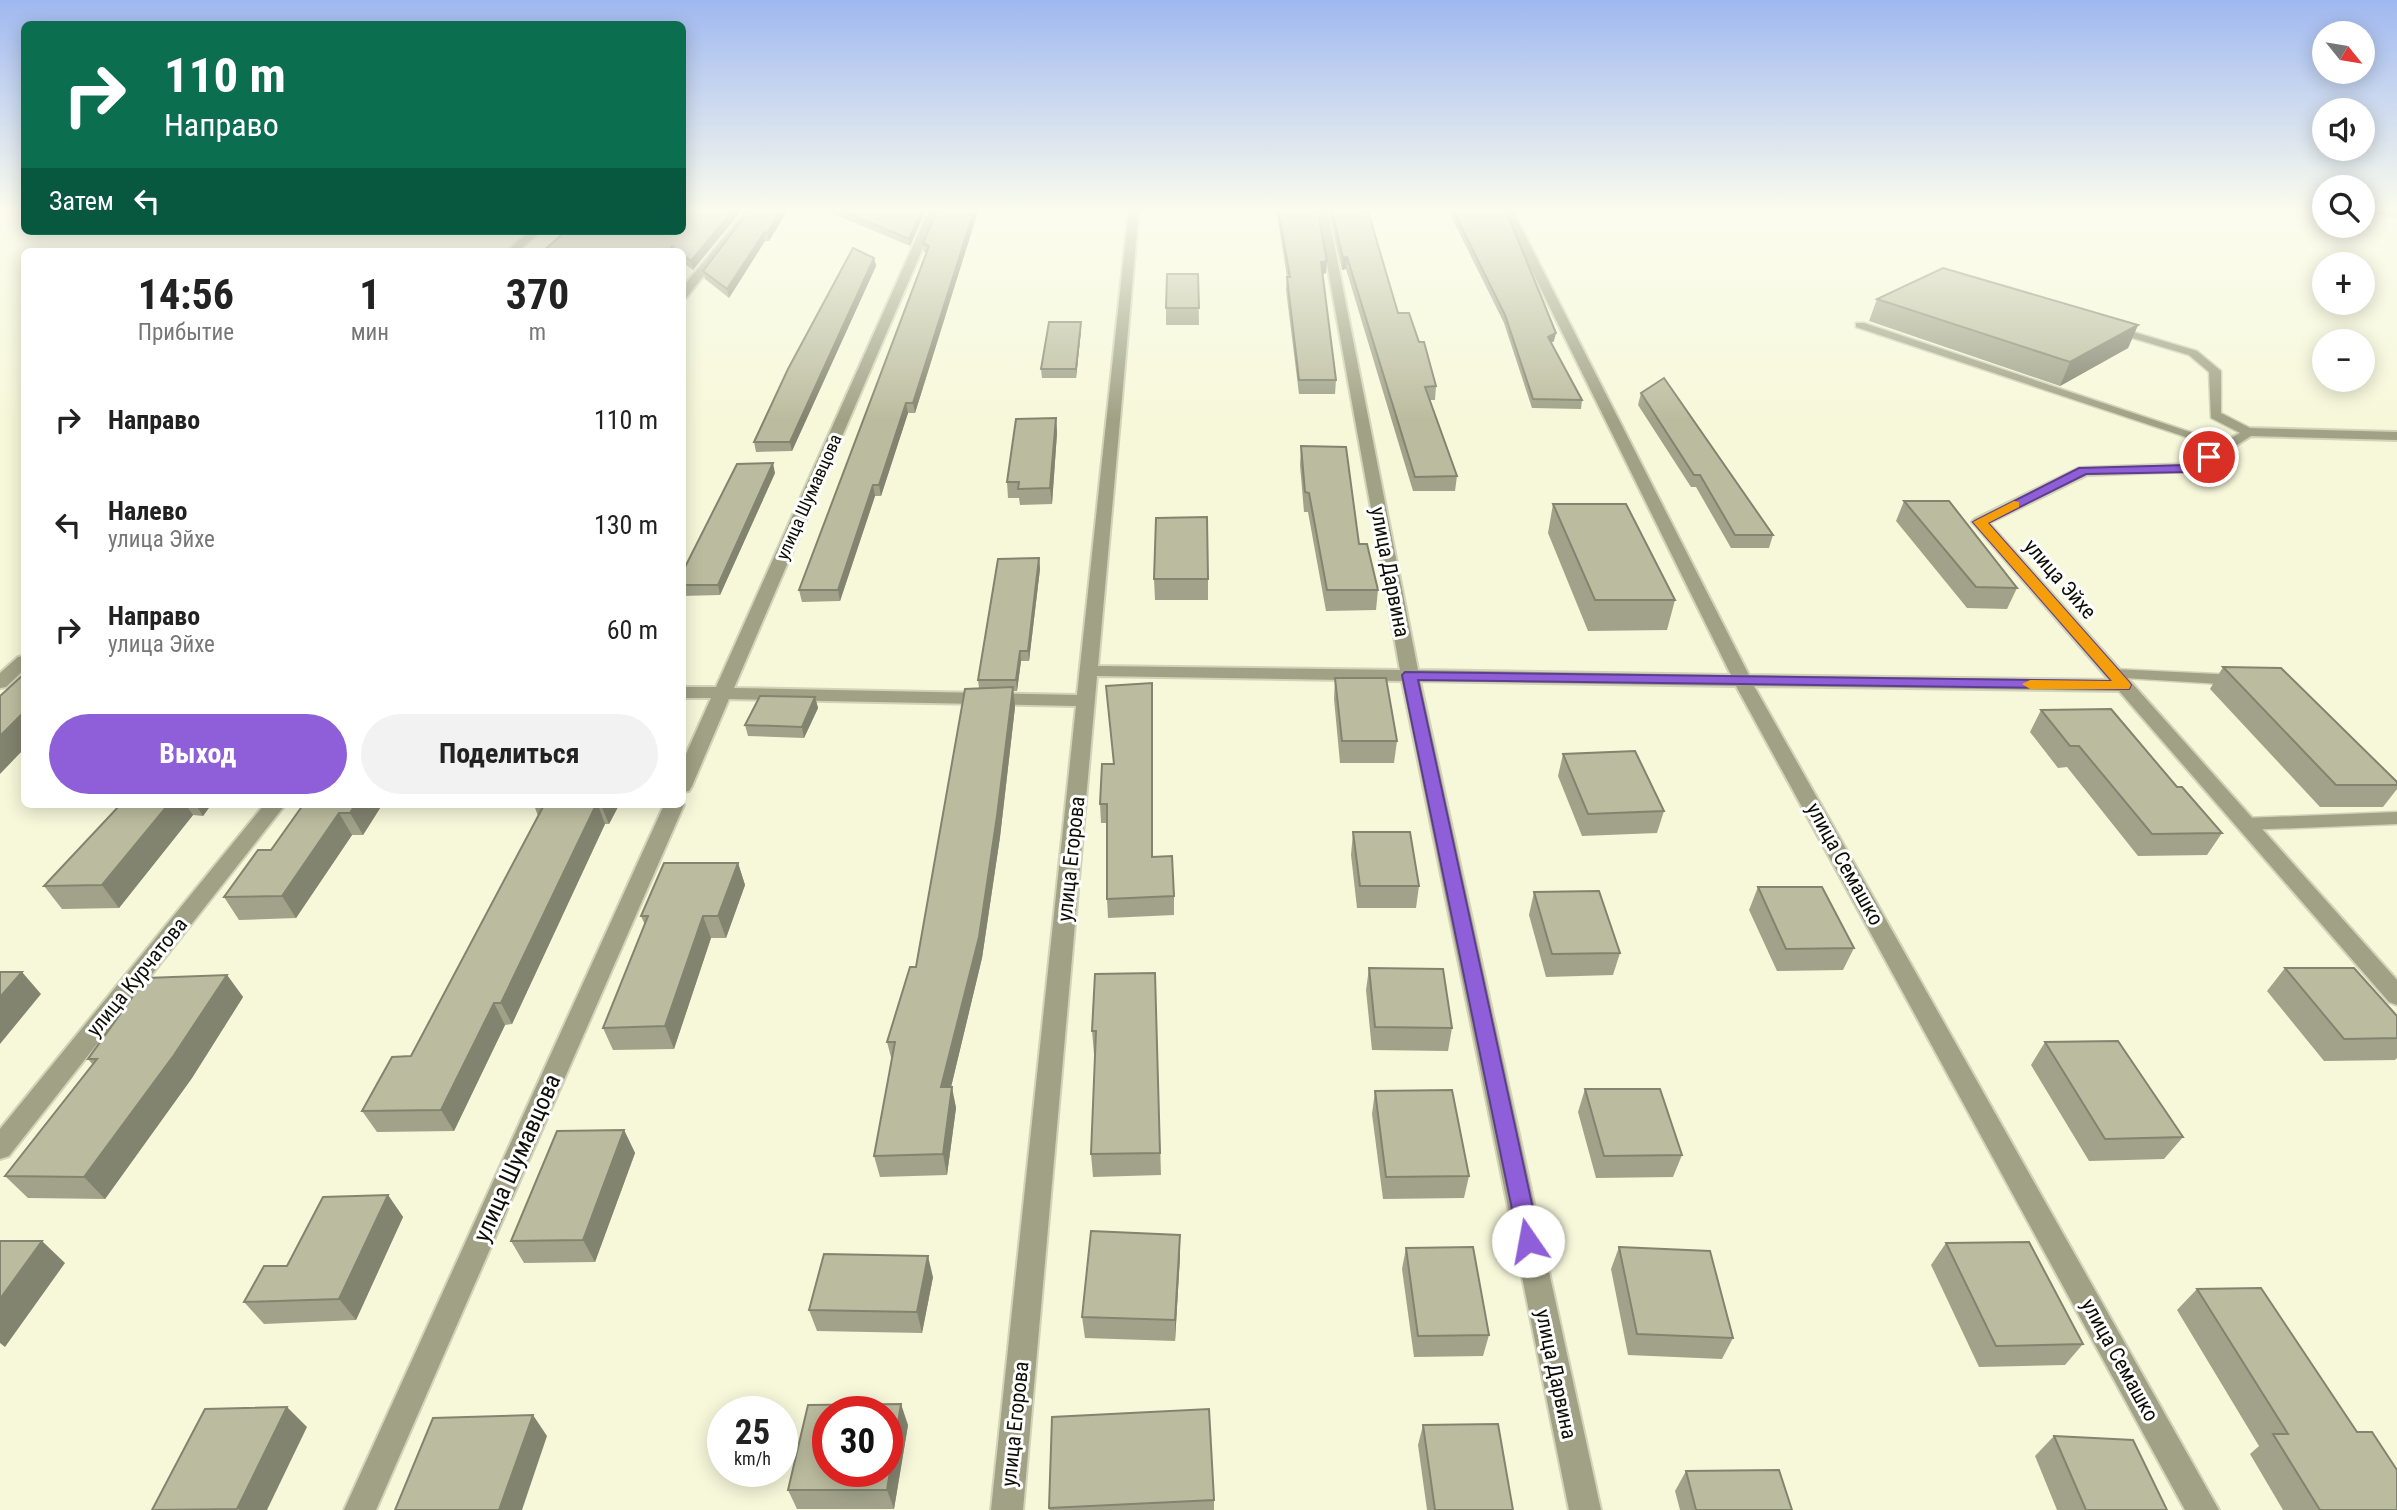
<!DOCTYPE html>
<html lang="ru">
<head>
<meta charset="utf-8">
<style>
  body { margin:0; font-family:"Roboto Condensed",sans-serif; background:#f2f2f2; color:#222; height:100vh; display:flex; flex-direction:column; font-size:26px; white-space:nowrap }
  * { box-sizing:border-box; margin:0 }
  p { font-size:23px; color:#767676 }
  .icon { flex:none; width:38px; height:38px; fill:none; stroke:currentColor; stroke-width:2; stroke-linecap:round; stroke-linejoin:round }
  .map { position:relative; flex:1; overflow:hidden }
  .drawer { position:absolute; left:21px; top:248px; width:665px; height:560px; display:flex; flex-direction:column; background:#fff; border-radius:10px; box-shadow:0 4px 18px #0003 }
  .drawer>* { flex:none }
  .banner { position:absolute; left:21px; top:21px; width:665px; height:214px; border-radius:10px; box-shadow:0 4px 18px #0003; background:#0b6e4f; color:#fff; overflow:hidden }
  .needle { width:46px; rotate:120deg }
  .tools { position:absolute; left:2312px; top:21px; display:grid; gap:14px }
  .tools a { display:grid; place-items:center; width:63px; height:63px; border-radius:50%; background:#fff; box-shadow:0 4px 18px #0003; font-size:35px }
  .speed { position:absolute; left:707px; top:1396px; display:flex; gap:14px; font-size:35px; font-weight:700; text-align:center }
  .speed>* { display:grid; place-content:center; width:91px; height:91px; border-radius:50%; background:#fff; box-shadow:0 4px 18px #0003; line-height:1 }
  .speed small { font-size:18px; font-weight:400 }
  .speed .limit { border:10px solid #d22; background:#fff; color:#111 }
  .pin { position:absolute; display:grid; place-items:center; width:60px; height:60px; color:#fff; margin:-30px; border:4px solid #fff; border-radius:50%; box-shadow:0 2px 7px #0007 }
  .me { position:absolute; width:77px; margin:-38px; rotate:348deg; stroke-linejoin:round; filter:drop-shadow(0 0 5px #0008) }
  .turn { display:flex; align-items:center; gap:24px; height:147px; padding:0 28px; font-size:32px }
  .turn .icon { width:91px; height:91px; stroke-width:2.5 }
  .turn b { display:block; font-size:49px; line-height:60px }
  .then { display:flex; align-items:center; height:66px; padding:0 28px; background:#0003; gap:14px; font-size:26px }
  .eta { display:flex; justify-content:space-evenly; align-items:center; height:119px; text-align:center }
  .eta b { font-size:42px; font-weight:700; line-height:49px }
  .primary-button { display:flex; gap:14px; margin-top:auto; padding:14px 28px }
  .primary-button a { flex:1; height:80px; border-radius:42px; background:#8f5fd9; color:#fff; font-size:28px; font-weight:700; line-height:80px; text-align:center }
  .primary-button a+a { background:#f2f2f2; color:#222 }
  ul { padding:0; list-style:none }
  li { display:flex; align-items:center; gap:21px; height:105px; padding:0 28px }
  li div { flex:1 }
  li b { display:block; font-size:26px }
  li em { font-style:normal }
  .map>svg:first-child { display:block }
  .lines { fill:none; stroke-linecap:round; stroke-linejoin:round }
  .service-casing { stroke:#d2d3b8; stroke-width:3 }
  .minor-casing { stroke:#d2d3b8; stroke-width:4 }
  .service { fill:#a0a185; fill-rule:evenodd }
  .minor { fill:#a0a185; fill-rule:evenodd }
  .wall { fill:#a1a289 }
  .shaded-wall { fill:#83846f }
  .building { fill:#bbbc9f; stroke:#83846f; stroke-width:2; fill-rule:evenodd }
  .route { fill:#8f5fd9; stroke:#5d3e8d; stroke-width:2 }
  .slow { fill:#f59e0b }
  .labels { text-anchor:middle; stroke-width:6; stroke-linejoin:round; paint-order:stroke }
  .far-street-label { font-size:18px; fill:#0d0e05; stroke:#fff }
  .street-label { font-size:21px; fill:#0d0e05; stroke:#fff }
  .near-street-label { font-size:24px; fill:#0d0e05; stroke:#fff }
</style>
</head>
<body>
<div class="map">
<svg width="2397" height="1510" viewBox="0 0 2397 1510">
  <rect width="100%" height="100%" fill="#f7f8da"/>
  <g class="lines">
    <!-- service casing -->
    <g class="service-casing">
      <g id="service">
        <path d="M1856,323H1864L2232,446L2226,450L2222,449L1856,327Z"/>
        <path d="M2110,325L2197,351L2221,371V413L2252,429V435H2244L2211,418L2209,372L2189,355L2106,330V326Z"/>
        <path d="M2114,669L2237,675L2245,680L2237,685L2108,677L2106,674L2108,671Z"/>
        <path d="M2397,812V824L2245,830L2238,828L2236,824L2238,820L2245,818Z"/>
      </g>
    </g>
    <!-- minor casing -->
    <g class="minor-casing">
      <g id="minor">
        <path d="M748,208H758L686,298L682,299V288Z"/>
        <path d="M930,208H940L734,688L1077,695L1129,208H1139L1098,666L1400,670L1317,208H1327L1418,670L1731,675L1501,208H1511L1749,675L2109,680L1975,525L1972,522L1975,519L2079,468L2188,464L2248,428L2397,432V440L2251,436L2196,471L2087,475L1989,523L2397,980V1005L2389,1002L2119,691L1754,686L2219,1510H2185L1736,686L1420,681L1601,1510H1569L1402,681L1097,676L1023,1510H991L1076,706L729,699L692,786L689,791L682,792V763L711,698H682V687H716Z"/>
        <path d="M2362,208L2397,210V216L2362,213Z"/>
        <path d="M530,231H541L517,252H506Z"/>
        <path d="M24,656V670L6,687L0,688V673L18,657Z"/>
        <path d="M682,802L684,805L376,1510H344L664,805H682Z"/>
        <path d="M264,805H285L9,1156L0,1159V1129Z"/>
      </g>
    </g>
    <!-- service -->
    <use href="#service" class="service"/>
    <!-- minor -->
    <use href="#minor" class="minor"/>
  </g>
  <!-- wall -->
  <g class="wall">
    <path d="M682,208L693,270L682,262V252H542Z"/>
    <path d="M789,208L769,241H765L729,298L705,279L703,271Z"/>
    <path d="M819,208H927L910,246Z"/>
    <path d="M938,208H979L915,413H908L881,496H875L840,601L802,602L799,590L927,253L924,252L923,243Z"/>
    <path d="M1276,208H1317L1326,273L1322,274L1336,380L1335,394H1299L1286,290L1287,277Z"/>
    <path d="M1328,208H1367L1398,313L1436,386L1435,400H1430L1457,476L1455,491H1413L1346,269L1342,270Z"/>
    <path d="M1447,208H1505L1554,341L1551,343L1582,400L1581,409L1532,408L1504,323Z"/>
    <path d="M874,258L876,266L792,451L756,452L754,442Z"/>
    <path d="M1198,274L1199,325H1166V308Z"/>
    <path d="M1877,299L2138,325L2128,348L2060,386L1869,321Z"/>
    <path d="M1081,322V330L1076,378H1042L1041,369Z"/>
    <path d="M1641,393L1773,535L1769,548H1731L1696,487H1691L1638,405Z"/>
    <path d="M1056,418L1057,433L1052,504L1020,505L1019,498H1008L1007,482Z"/>
    <path d="M1301,446L1359,544L1378,590L1376,610L1326,611L1308,512H1304L1300,465Z"/>
    <path d="M775,473L720,595L682,596V573Z"/>
    <path d="M1904,501L2017,588L2007,609L1967,608L1896,521Z"/>
    <path d="M1553,504L1675,600L1667,630L1588,631L1548,533Z"/>
    <path d="M1039,558L1040,569L1029,661H1021L1017,691H1013L1015,707L1000,837L982,958L951,1087L956,1108L947,1175L880,1177L874,1156L892,1061L887,1042L916,967L979,688L978,680Z"/>
    <path d="M1154,579H1208V600H1155Z"/>
    <path d="M2223,667L2397,782V789L2383,807H2320L2210,689Z"/>
    <path d="M1335,678L1397,741L1394,763H1340L1334,699Z"/>
    <path d="M1106,686L1153,702V857L1174,896V915L1108,918L1107,899V823H1101L1100,804L1114,764Z"/>
    <path d="M815,697L818,708L804,738L748,736L745,725Z"/>
    <path d="M2041,710L2177,787L2222,833L2207,855L2138,856L2067,767L2058,768L2030,732Z"/>
    <path d="M1563,754L1664,811L1657,833L1582,836L1558,776Z"/>
    <path d="M120,805H211L203,816L193,815L119,908L62,909L44,886Z"/>
    <path d="M303,805H382L363,835H352L296,918L239,920L224,897L271,850Z"/>
    <path d="M534,805H619L609,824H605L512,1024L505,1025L454,1131L377,1132L362,1111L411,1056L538,816Z"/>
    <path d="M1353,832L1419,886L1416,908H1357L1351,855Z"/>
    <path d="M738,863L745,885L726,938H711L674,1049L613,1050L603,1028L645,925L641,916Z"/>
    <path d="M1758,887L1854,948L1843,970L1777,971L1749,910Z"/>
    <path d="M1534,892L1620,953L1613,975L1546,977L1529,915Z"/>
    <path d="M1369,968L1452,1028L1448,1051L1372,1050L1366,990Z"/>
    <path d="M2285,968L2397,1016V1058L2395,1060L2324,1061L2267,991Z"/>
    <path d="M1155,973L1161,1175L1093,1177L1091,1154L1095,1054H1094L1092,1031Z"/>
    <path d="M227,975L243,997L192,1078L105,1199L28,1198L5,1176L93,1065L88,1059Z"/>
    <path d="M2045,1042L2183,1137L2164,1159L2089,1161L2031,1065Z"/>
    <path d="M1585,1089L1682,1155L1673,1177L1596,1178L1578,1112Z"/>
    <path d="M1375,1091L1469,1176L1464,1198L1383,1199L1372,1114Z"/>
    <path d="M624,1130L635,1153L595,1262L524,1263L511,1241Z"/>
    <path d="M388,1195L403,1217L356,1320L264,1324L244,1302L287,1266Z"/>
    <path d="M1180,1235V1256L1175,1341L1085,1338L1082,1317Z"/>
    <path d="M1946,1243L2083,1344L2065,1365L1979,1367L1931,1265Z"/>
    <path d="M1619,1247L1733,1338L1722,1359L1628,1355L1611,1269Z"/>
    <path d="M1406,1248L1489,1335L1483,1356L1414,1357L1402,1269Z"/>
    <path d="M933,1277L922,1333L817,1331L809,1310Z"/>
    <path d="M2197,1289L2397,1510H2283L2250,1454L2259,1446L2177,1310Z"/>
    <path d="M1052,1417L1214,1500V1510H1049Z"/>
    <path d="M908,1425L894,1509H797L788,1490Z"/>
    <path d="M1423,1425L1513,1510H1427L1418,1445Z"/>
    <path d="M2054,1436L2167,1510H2057L2035,1456Z"/>
    <path d="M1686,1471L1792,1510H1680L1675,1491Z"/>
  </g>
  <!-- shaded-wall -->
  <g class="shaded-wall">
    <path d="M735,208H744L693,270L691,261Z"/>
    <path d="M783,208H789L769,241L767,233Z"/>
    <path d="M923,208H927L910,246L909,239Z"/>
    <path d="M975,208H979L915,413L913,403Z"/>
    <path d="M764,233L765,241L729,298L727,289Z"/>
    <path d="M1347,257L1346,269L1342,270L1343,258Z"/>
    <path d="M874,258L876,266L792,451L790,442Z"/>
    <path d="M1327,261L1326,273L1320,275L1321,262Z"/>
    <path d="M1081,322V330L1076,378V369Z"/>
    <path d="M2138,325L2128,348L2060,386L2070,362Z"/>
    <path d="M1556,333L1554,341L1546,346L1548,337Z"/>
    <path d="M906,403L908,413L881,496L879,485Z"/>
    <path d="M1056,418L1057,433L1052,504L1050,488Z"/>
    <path d="M773,463L775,473L720,595L718,585Z"/>
    <path d="M873,485L875,496L840,601L838,590Z"/>
    <path d="M1039,558L1040,569L1029,661L1028,651Z"/>
    <path d="M1020,651L1021,661L1017,691L1016,680Z"/>
    <path d="M1013,687L1015,707L1000,837L982,958L946,1108L941,1087Z"/>
    <path d="M815,697L818,708L804,738L802,727Z"/>
    <path d="M24,712V749L0,774V736Z"/>
    <path d="M168,805H186L193,815L119,908L102,885Z"/>
    <path d="M196,805H211L203,816Z"/>
    <path d="M355,805H382L363,835L350,813Z"/>
    <path d="M596,805H598L605,824L512,1024L501,1003Z"/>
    <path d="M601,805H619L609,824Z"/>
    <path d="M339,813L352,835L296,918L282,896Z"/>
    <path d="M738,863L745,885L726,938L718,916Z"/>
    <path d="M703,916L711,938L674,1049L665,1026Z"/>
    <path d="M22,972L41,994L0,1044V997Z"/>
    <path d="M227,975L243,997L192,1078L105,1199L84,1177Z"/>
    <path d="M494,1003L505,1025L454,1131L441,1110Z"/>
    <path d="M952,1087L956,1108L947,1175L943,1154Z"/>
    <path d="M624,1130L635,1153L595,1262L583,1240Z"/>
    <path d="M388,1195L403,1217L356,1320L339,1299Z"/>
    <path d="M1180,1235V1256L1175,1341V1320Z"/>
    <path d="M42,1241L65,1263L5,1347L0,1343V1299Z"/>
    <path d="M928,1256L933,1277L922,1333L917,1312Z"/>
    <path d="M901,1404L908,1425L894,1509L887,1490Z"/>
    <path d="M287,1407L307,1427L267,1510H239L237,1509Z"/>
    <path d="M533,1415L547,1436L522,1510H499Z"/>
  </g>
  <!-- building -->
  <g class="building">
    <path d="M682,208H735L691,261L682,254V252H680L672,246L667,252H542L566,231H682Z"/>
    <path d="M751,208H783L767,233H764L727,289L703,271Z"/>
    <path d="M835,208H923L909,239Z"/>
    <path d="M938,208H975L913,403H906L879,485H873L838,590H799L929,246L923,243Z"/>
    <path d="M1278,208H1317L1327,261L1321,262L1336,380H1299L1287,277H1290Z"/>
    <path d="M1331,208H1367L1398,313H1409L1419,342H1424L1436,386L1425,387L1457,476L1415,477L1347,257L1343,258Z"/>
    <path d="M1452,208H1505L1556,333L1548,337L1582,400L1533,399L1505,315Z"/>
    <path d="M853,248L874,258L790,442H754L788,369Z"/>
    <path d="M1943,268L2138,325L2070,362L1877,299Z"/>
    <path d="M1167,274H1198L1199,308H1166Z"/>
    <path d="M1049,322H1081L1076,369H1041Z"/>
    <path d="M1664,378L1773,535H1735L1700,475H1694L1641,393Z"/>
    <path d="M1056,418L1050,488L1018,489L1019,482H1007L1016,419Z"/>
    <path d="M1301,446L1346,447L1359,544H1367L1378,590H1327L1309,493L1305,492Z"/>
    <path d="M773,463L718,585H682V573L737,464Z"/>
    <path d="M1904,501H1949L2017,588L1976,587Z"/>
    <path d="M1553,504H1626L1675,600H1595Z"/>
    <path d="M1207,517L1208,579H1154L1156,518Z"/>
    <path d="M1039,558L1028,651H1020L1016,680H978L998,559Z"/>
    <path d="M2223,667L2281,668L2397,782V785H2336Z"/>
    <path d="M24,674V712L0,736V696Z"/>
    <path d="M1335,678H1386L1397,741H1342Z"/>
    <path d="M1152,683V857L1172,856L1174,896L1107,899V804H1100L1102,764H1114L1106,686Z"/>
    <path d="M1013,687L997,816L979,937L941,1087H952L943,1154L874,1156L895,1042H887L910,967H916L965,689Z"/>
    <path d="M760,696L815,697L802,727L745,725Z"/>
    <path d="M2111,709L2177,787H2182L2222,833L2152,834L2079,746H2070L2041,710Z"/>
    <path d="M1635,751L1664,811L1588,814L1563,754Z"/>
    <path d="M120,805H168L102,885L44,886Z"/>
    <path d="M303,805H355L350,813H339L282,896L224,897L258,850H271Z"/>
    <path d="M544,805H596L501,1003H494L441,1110L362,1111L392,1057L411,1056Z"/>
    <path d="M1353,832H1410L1419,886H1360Z"/>
    <path d="M664,863H738L718,916H703L665,1026L603,1028L648,916H641Z"/>
    <path d="M1758,887H1822L1854,948L1786,949Z"/>
    <path d="M1599,891L1620,953L1552,954L1534,892Z"/>
    <path d="M1369,968L1443,969L1452,1028L1375,1027Z"/>
    <path d="M2285,968H2354L2397,1016V1038L2344,1039Z"/>
    <path d="M0,972H22L0,997Z"/>
    <path d="M1155,973L1160,1153L1091,1154L1096,1031H1092L1095,974Z"/>
    <path d="M227,975L174,1055L84,1177L5,1176L97,1059H88L146,978Z"/>
    <path d="M2118,1041L2183,1137L2105,1139L2045,1042Z"/>
    <path d="M1585,1089H1660L1682,1155L1604,1156Z"/>
    <path d="M1452,1090L1469,1176L1386,1177L1375,1091Z"/>
    <path d="M624,1130L583,1240L511,1241L557,1131Z"/>
    <path d="M388,1195L339,1299L244,1302L264,1266H287L323,1197Z"/>
    <path d="M1091,1231L1180,1235L1175,1320L1082,1317Z"/>
    <path d="M0,1241H42L0,1299Z"/>
    <path d="M2029,1242L2083,1344L1996,1346L1946,1243Z"/>
    <path d="M1473,1247L1489,1335L1418,1336L1406,1248Z"/>
    <path d="M1619,1247L1710,1251L1733,1338L1637,1334Z"/>
    <path d="M824,1254L928,1256L917,1312L809,1310Z"/>
    <path d="M2261,1288L2357,1432H2372L2397,1470V1510H2320L2273,1434H2288L2197,1289Z"/>
    <path d="M901,1404L887,1490H788L808,1405ZM828,1412H887V1472H828Z"/>
    <path d="M287,1407L237,1509L152,1510L205,1409Z"/>
    <path d="M1209,1409L1214,1500L1049,1508L1052,1417Z"/>
    <path d="M533,1415L499,1510H395L433,1418Z"/>
    <path d="M1498,1424L1513,1510H1435L1423,1425Z"/>
    <path d="M2054,1436L2133,1440L2167,1510H2086Z"/>
    <path d="M1779,1470L1792,1510H1696L1686,1471Z"/>
  </g>
  <!-- sky -->
  <linearGradient id="sky" x2="0" y2="1"><stop stop-color="#9fb8f0"/><stop offset="0.5" stop-color="#fbfcee"/><stop offset="1" stop-color="#fbfcee" stop-opacity="0"/></linearGradient>
  <rect width="2397" height="420" fill="url(#sky)"/>
  <!-- route -->
  <path class="route" d="M2205,454L2215,457L2191,472L2086,474L1988,523L2129,682L2131,685L2129,689L1418,680L1540,1241L1536,1248L1528,1251L1520,1248L1402,675L1405,672L2112,681L1973,522L2079,468L2189,465Z"/>
  <!-- slow -->
  <path class="slow" d="M2014,501L2019,502V507L1988,523L2129,682L2131,685L2129,689H2030L2022,684L2030,680L2112,681L1973,522Z"/>
  <g class="labels">
    <!-- far-street labels -->
    <g class="far-street-label">
      <text transform="translate(809 497) rotate(-66)" y="6">улица Шумавцова</text>
    </g>
    <!-- street labels -->
    <g class="street-label">
      <text transform="translate(1390 572) rotate(79)" y="7">улица Дарвина</text>
      <text transform="translate(2060 579) rotate(49)" y="7">улица Эйхе</text>
      <text transform="translate(1071 859) rotate(-84)" y="7">улица Егорова</text>
      <text transform="translate(1845 864) rotate(61)" y="7">улица Семашко</text>
      <text transform="translate(137 977) rotate(-51)" y="7">улица Курчатова</text>
      <text transform="translate(2120 1360) rotate(61)" y="7">улица Семашко</text>
      <text transform="translate(1556 1374) rotate(78)" y="7">улица Дарвина</text>
      <text transform="translate(1015 1424) rotate(-84)" y="7">улица Егорова</text>
    </g>
    <!-- near-street labels -->
    <g class="near-street-label">
      <text transform="translate(517 1158) rotate(-66)" y="8">улица Шумавцова</text>
    </g>
  </g>
</svg>
<div class="tools">
<a><svg class="needle" viewBox="-14 -14 28 28"><path d="M0-13l5 13h-10z" fill="#e53935"/><path d="M0 13l5-13h-10z" fill="#767676"/></svg></a>
<a><svg class="icon" aria-label="sound" viewBox="0 0 24 24"><path d="M4 9h4l5-4v14l-5-4H4zM17 9q2 3 0 6"/></svg></a>
<a><svg class="icon" aria-label="search" viewBox="0 0 24 24"><circle cx="10" cy="10" r="6"/><path d="M15 15l6 6"/></svg></a>
<a>+</a>
<a>−</a>
</div>
<div class="speed"><div>25<small>km/h</small></div><div class="limit">30</div></div>
<div class="pin" style="left:2209px;top:457px;background:#d93025"><svg class="icon" aria-label="arrive" viewBox="0 0 24 24"><path d="M6 21V4h12l-3 4 3 4H6"/></svg></div>
<svg class="me" style="left:1528px;top:1241px" viewBox="-20 -20 40 40"><circle r="19" fill="#fff"/><path d="M0-13L10 11 0 6-10 11z" fill="#8f5fd9"/></svg>
<div class="banner">
<div class="turn"><svg class="icon" aria-label="right" viewBox="0 0 24 24"><path d="M7 20v-9h11M14 6l5 5-5 5"/></svg><div><b>110 m</b>Направо</div></div>
<div class="then">Затем<svg class="icon" aria-label="left" viewBox="0 0 24 24"><path d="M17 20v-9H6M10 6l-5 5 5 5"/></svg></div>
</div>
<section class="drawer">
<div class="eta">
<div><b>14:56</b><p>Прибытие</p></div>
<div><b>1</b><p>мин</p></div>
<div><b>370</b><p>m</p></div>
</div>
<ul>
<li><svg class="icon" aria-label="right" viewBox="0 0 24 24"><path d="M7 20v-9h11M14 6l5 5-5 5"/></svg><div><b>Направо</b></div><em>110 m</em></li>
<li><svg class="icon" aria-label="left" viewBox="0 0 24 24"><path d="M17 20v-9H6M10 6l-5 5 5 5"/></svg><div><b>Налево</b><p>улица Эйхе</p></div><em>130 m</em></li>
<li><svg class="icon" aria-label="right" viewBox="0 0 24 24"><path d="M7 20v-9h11M14 6l5 5-5 5"/></svg><div><b>Направо</b><p>улица Эйхе</p></div><em>60 m</em></li>
</ul>
<div class="primary-button"><a>Выход</a><a>Поделиться</a></div>
</section>
</div>
</body>
</html>
